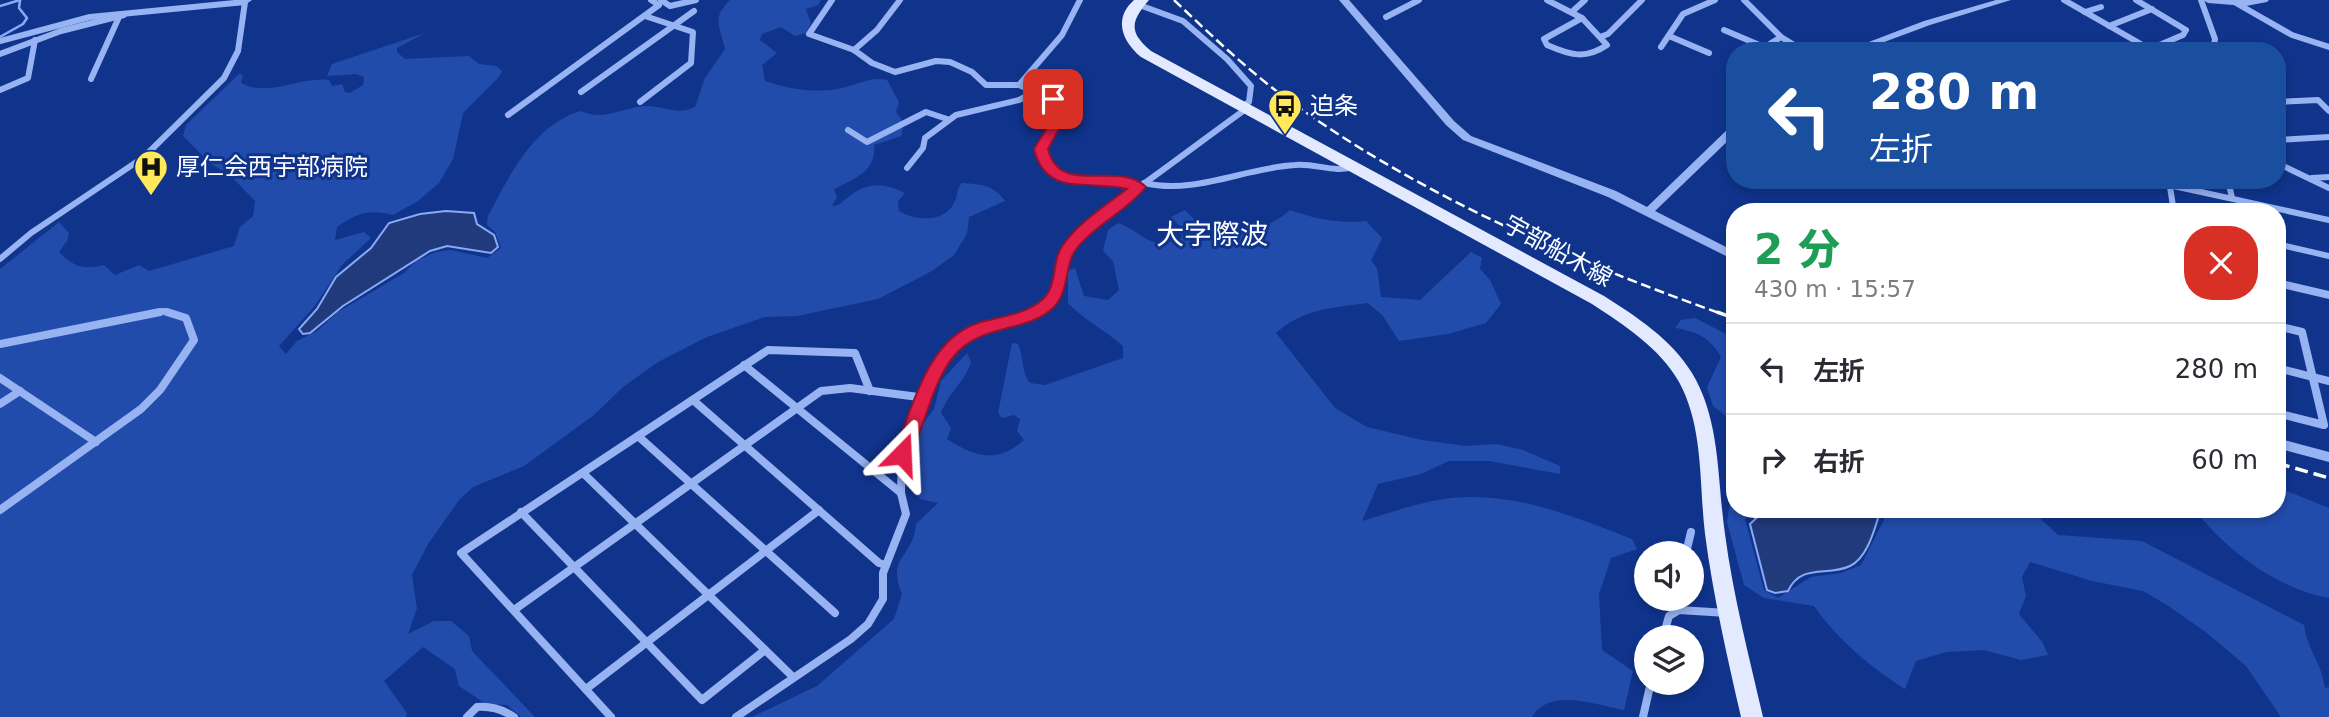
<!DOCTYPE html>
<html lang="ja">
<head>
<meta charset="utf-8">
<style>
  body { margin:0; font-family:"DejaVu Sans","Noto Sans JP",sans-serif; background:#f7f7f7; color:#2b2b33; height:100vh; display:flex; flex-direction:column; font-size:26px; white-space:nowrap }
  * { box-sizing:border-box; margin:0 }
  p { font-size:23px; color:#7c7c81 }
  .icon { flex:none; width:38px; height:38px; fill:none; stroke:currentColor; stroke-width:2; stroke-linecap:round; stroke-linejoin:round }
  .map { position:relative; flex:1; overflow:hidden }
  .details { position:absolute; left:1726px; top:203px; width:560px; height:315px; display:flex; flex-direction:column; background:#fff; border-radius:28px; box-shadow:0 4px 10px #0003 }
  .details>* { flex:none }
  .banner { position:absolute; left:1726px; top:42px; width:560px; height:147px; border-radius:28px; box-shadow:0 4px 10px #0003; background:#1a4fa0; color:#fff; overflow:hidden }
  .tools { position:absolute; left:1634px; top:541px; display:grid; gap:14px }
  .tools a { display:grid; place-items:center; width:70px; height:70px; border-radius:50%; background:#fff; box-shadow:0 4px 10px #0003; font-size:35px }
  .pin { position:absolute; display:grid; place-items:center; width:60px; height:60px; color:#fff; margin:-30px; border-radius:14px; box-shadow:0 4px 10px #0006 }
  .me { position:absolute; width:77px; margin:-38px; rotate:21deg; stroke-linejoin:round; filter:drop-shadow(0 0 5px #0008) }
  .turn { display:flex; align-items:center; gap:24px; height:147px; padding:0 28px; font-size:32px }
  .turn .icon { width:91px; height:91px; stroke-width:2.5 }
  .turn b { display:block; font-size:49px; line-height:60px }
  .round { display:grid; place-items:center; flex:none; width:74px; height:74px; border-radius:28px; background:#f7f7f7 }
  .head { display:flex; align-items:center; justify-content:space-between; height:119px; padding:0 28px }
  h1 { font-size:42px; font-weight:800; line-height:52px; color:#1e9e55 }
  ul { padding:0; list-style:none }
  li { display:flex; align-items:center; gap:21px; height:91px; padding:0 28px; border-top:2px solid #e1e1e2 }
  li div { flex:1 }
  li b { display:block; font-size:26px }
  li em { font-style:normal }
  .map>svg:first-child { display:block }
  .green { fill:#224cac }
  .water { fill:#203a7c; stroke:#89abf6; stroke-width:2 }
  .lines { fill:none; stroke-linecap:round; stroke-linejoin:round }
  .stream { stroke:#89abf6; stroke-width:2.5 }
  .minor-far1 { stroke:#98b3f2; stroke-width:6 }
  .minor { stroke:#98b3f2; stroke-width:8 }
  .tertiary { fill:#98b3f2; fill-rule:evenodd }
  .primary { fill:#e3e9ff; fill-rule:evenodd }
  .rail-far1 { stroke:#fff; stroke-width:2.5; stroke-dasharray:10 4.5; stroke-linecap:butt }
  .rail { stroke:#fff; stroke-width:3.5; stroke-dasharray:13 6; stroke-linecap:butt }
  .route { fill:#e11d48; stroke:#92132f; stroke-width:2 }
  .labels { text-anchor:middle; stroke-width:6; stroke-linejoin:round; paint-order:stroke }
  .poi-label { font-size:24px; fill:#fff; stroke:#10348c; text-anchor:start }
  .street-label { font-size:24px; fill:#fff; stroke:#10348c }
  .quarter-label { font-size:28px; fill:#fff; stroke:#10348c }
</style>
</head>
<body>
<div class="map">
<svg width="2329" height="717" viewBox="0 0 2329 717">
  <rect width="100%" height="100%" fill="#10348c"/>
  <!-- green -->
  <g class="green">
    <path d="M730,0H821L818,5L806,9L811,23L806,33L795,36L781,27L762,34L760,40L777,53L762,65L765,81C788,89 813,93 838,89C855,86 870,76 887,80L899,102L896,112L904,123L901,136L874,145C877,171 854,179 834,189L837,197L832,206C839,206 841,203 847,198C867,182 882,182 905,193L898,201L899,211C914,221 945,223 954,203C958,196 956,189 962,183C980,184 994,185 1005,201L969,217L967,234L954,255L932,271L878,299L797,316L765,317L707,337L658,362L623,387L594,415L524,466L473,487L459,500L428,544L412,575L417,608L408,634L434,621H451L469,636L472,651L535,717H521L507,705L486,704L459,686L455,669L423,647L384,681L407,713L406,717H0V269L59,222L69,233L67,241L59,252C74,267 83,270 104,265L115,275L139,265L149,271L234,246L240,227L253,216L255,201L231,176L210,163L183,136L186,125L239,74L243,75L241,83C268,98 301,76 329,80L332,86L342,84L345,92L350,93L363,85L364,77L356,74L327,76L332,64L425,33L397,48V52L405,59L469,56L479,64L496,66L502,71L499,77L463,113L453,159L439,183L418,201L393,215C369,209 357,213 337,227L335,240L364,232L371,238L342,265L314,307L279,346L286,354L297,341L317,331L338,312L404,273L416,261L436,252L451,250L487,258L501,248L495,232L487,225L488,216C510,175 533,125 581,111C604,122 622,107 646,106C666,106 676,116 695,107L705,78L725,49C720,26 711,19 730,0Z"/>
    <path d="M1185,210C1190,215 1195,221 1201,225C1226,243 1270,229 1290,210C1316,219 1339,224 1366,221L1382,238L1371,261L1377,268L1381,297L1420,300L1471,252L1482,258L1480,269L1490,280L1501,304L1486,323L1448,334L1399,341L1383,316L1368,303C1335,307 1302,309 1276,333L1335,408L1367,427L1422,440L1466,446L1497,444L1523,450L1560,466V474L1489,461H1449L1421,474L1378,484L1362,521C1396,511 1430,498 1466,497C1522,495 1581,519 1632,539L1637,549L1611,558L1599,594L1602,650L1633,671L1624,710C1596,705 1550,687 1532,717H752L817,686L894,619L902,594C886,556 913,559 916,524L938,503L920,499L912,481L910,458L918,430L934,409L941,381L967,353L971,362C965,382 948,393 941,413L951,428L947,439C975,457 997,464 1024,440L1017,431L1020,419L1014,415L1002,418L998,413L1012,343L1018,344C1024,356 1021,372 1030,383L1045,385L1123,358V346C1105,330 1085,321 1068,303V271L1075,268L1084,296L1108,300L1119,290L1113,261L1103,251L1108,230L1118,223C1149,235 1142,248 1180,240L1184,231L1171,217Z"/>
    <path d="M1695,318L1734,338V422L1713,406L1707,387L1721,357C1711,338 1696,331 1675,328L1681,320Z"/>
    <path d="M2277,487L2329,508V598C2276,588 2227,551 2194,509H2277Z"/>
    <path d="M1730,503H1734V509H1757L1745,519L1764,590L1778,598L1811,577L1841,573L1861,565L1884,520V509H2039L2041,519L2058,535L2142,541L2304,625C2307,649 2322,663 2325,688L2329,687V717H2281L2246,666L2207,633L2167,605L2143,591L2092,581L2030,562L2022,577L2026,596L2019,614L2043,643L2048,655L2021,660L1984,650L1946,652L1916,661L1905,689C1869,666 1839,641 1814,606L1764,598L1744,585L1727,522Z"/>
  </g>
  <!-- water -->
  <g class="water">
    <path d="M446,211L474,213L477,224L494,235L498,247L491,253L447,246L430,251L343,306L310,333L303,334L299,329L317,309L336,277L371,248L389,223L420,214Z"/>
    <path d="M1766,509H1879V515C1874,531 1867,558 1850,566C1827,577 1801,563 1788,591L1775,593L1767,590L1750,524Z"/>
  </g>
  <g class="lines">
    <!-- stream -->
    <g class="stream">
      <path d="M0,6L20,0"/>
      <path d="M0,37L23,24L27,18L19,8L20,0"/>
    </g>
    <!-- minor-far1 -->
    <g class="minor-far1">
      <path d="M661,0L670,6L696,0"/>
      <path d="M832,0L809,34L854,50L872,63L895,72L936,61L950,62L972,72L986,85H1019"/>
      <path d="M1080,0L1062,35L1019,85L1058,103L1060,114L1041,149L1044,161L1066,179L1075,182L1109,179L1139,187"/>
      <path d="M1547,0L1582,18"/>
      <path d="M1744,0L1781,37L1804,51"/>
      <path d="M2064,0L2153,51"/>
      <path d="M2136,0L2186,30L2183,35L2150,49"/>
      <path d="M2201,0L2215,39L2214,45L2204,51"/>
      <path d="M2236,3L2292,35L2329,47"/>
      <path d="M1142,6L1183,21L1227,59L1251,86L1249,102L1241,107"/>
      <path d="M1574,10L1585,0"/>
      <path d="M2085,12L2101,7"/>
      <path d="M1386,17L1419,0"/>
      <path d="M1582,18L1607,45C1585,60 1570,55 1547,45L1544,39Z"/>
      <path d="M2109,26L2152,9"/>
      <path d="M1724,30L1764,47"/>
      <path d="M1669,36L1709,53"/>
      <path d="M1600,37L1608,34L1642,0"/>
      <path d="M0,41L90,17L245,2L238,51L224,78L144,157L31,233L0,259"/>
      <path d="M1661,47L1683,14L1715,0"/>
      <path d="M854,50L877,30L900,0"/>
      <path d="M1760,50L1781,37"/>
      <path d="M0,54L61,31L124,15"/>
      <path d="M91,79L119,17"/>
      <path d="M0,90L28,78L35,40"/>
      <path d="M581,92L694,11"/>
      <path d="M640,102L691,63L693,32L645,16"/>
      <path d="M2277,102L2318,100L2329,111"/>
      <path d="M508,115L659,5L651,0"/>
      <path d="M848,130L867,142L926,112L947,119"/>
      <path d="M2277,140L2329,137"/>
      <path d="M2277,163L2329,188"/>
      <path d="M907,168L923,148L925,138L956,115L1019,100L1036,91"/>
      <path d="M2312,178L2329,177"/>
      <path d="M2228,180L2232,198"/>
      <path d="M2169,181L2174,212"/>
      <path d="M1144,183C1195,195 1244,168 1295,165C1315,163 1334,173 1354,167"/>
      <path d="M2169,185L2329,220"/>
      <path d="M2277,244L2329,256"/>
      <path d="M151,314L164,311L172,314"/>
      <path d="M1031,314C1070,294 1050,277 1066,252C1085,224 1116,205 1142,185C1177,160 1211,134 1246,109"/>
    </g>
    <!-- minor -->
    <g class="minor">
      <path d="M2277,326L2302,332L2324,425L2277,413"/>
      <path d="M0,344L160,312"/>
      <path d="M744,365L901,493"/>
      <path d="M2277,368L2329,381"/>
      <path d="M0,378L96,442"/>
      <path d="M693,400L879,563L886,565"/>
      <path d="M0,404L20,391"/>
      <path d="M638,436L835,613"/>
      <path d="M583,473L793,677"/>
      <path d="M0,510L141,409L160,390L194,340L186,318L167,312"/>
      <path d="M521,512L702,700L765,650"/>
      <path d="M1686,553L1691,532"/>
      <path d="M1675,598L1679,610"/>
      <path d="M514,610L821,391L850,388L926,398"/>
      <path d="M1663,637L1669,616L1679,610L1727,613"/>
      <path d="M586,689L819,510"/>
      <path d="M467,717L477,707C491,706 502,709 514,717"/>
      <path d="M611,717L461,553L768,350L855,353L870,391"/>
      <path d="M736,717L851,639L868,624L883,599V573L906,514L901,493L902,454L943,359L968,334L1035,312"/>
      <path d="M1643,717L1651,682"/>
    </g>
    <!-- tertiary -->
    <g class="tertiary">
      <path d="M242,0H252L245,5L240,2Z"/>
      <path d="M1339,0H1349L1454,121L1471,136L1616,191L1647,207L1730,127L1734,126V135L1655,211L1734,251V260L1608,197L1463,140L1446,125Z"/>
      <path d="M1996,0H2011L1930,25L1860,51H1845L1924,21Z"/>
      <path d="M2203,0H2269L2267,2L2246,6L2208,3Z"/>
      <path d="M2277,279L2329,291V299L2277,287Z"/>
      <path d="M2277,438L2329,452V462L2277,448Z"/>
    </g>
    <!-- primary -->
    <path class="primary" d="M1134,0H1149C1131,21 1128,32 1151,51L1604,296C1637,317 1671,339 1692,373C1721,421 1717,480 1725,534C1733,595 1749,656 1763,717H1741C1727,656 1713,595 1705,534C1699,484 1704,428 1679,382C1660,348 1624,325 1592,304L1141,57C1122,41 1113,19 1134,0Z"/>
    <!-- rail-far1 -->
    <path class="rail-far1" d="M1174,0C1214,38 1254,76 1298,107C1428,199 1573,261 1722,314"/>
    <!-- rail -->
    <g class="rail">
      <path d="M1717,312L1734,318"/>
      <path d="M2277,463L2329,478"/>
    </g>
  </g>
  <!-- route -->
  <path class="route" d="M1053,95L1063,100L1067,114L1048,149C1060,198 1118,159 1146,187C1127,211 1096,224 1077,248C1064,264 1070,290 1054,307C1028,333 981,323 954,356C930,386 926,426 908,459H896L894,454C912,410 926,340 978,323C998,317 1026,315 1043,299C1058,285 1051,261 1063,245C1078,223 1106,205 1127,189C1092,179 1046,199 1034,149C1043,133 1060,114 1047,99Z"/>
  <!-- icons -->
  <defs>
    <g id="bus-pin" transform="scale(1.75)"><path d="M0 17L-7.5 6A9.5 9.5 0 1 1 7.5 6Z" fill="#ffe859" stroke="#10348c"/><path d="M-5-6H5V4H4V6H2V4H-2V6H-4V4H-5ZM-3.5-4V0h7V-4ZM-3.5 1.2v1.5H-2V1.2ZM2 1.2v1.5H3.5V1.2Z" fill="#111"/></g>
    <g id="hospital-pin" transform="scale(1.75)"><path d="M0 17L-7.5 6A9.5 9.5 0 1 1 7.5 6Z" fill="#ffe859" stroke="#10348c"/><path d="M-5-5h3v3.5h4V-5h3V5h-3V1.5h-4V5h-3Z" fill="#111"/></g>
  </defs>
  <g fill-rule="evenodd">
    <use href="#bus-pin" x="1285" y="106"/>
    <use href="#hospital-pin" x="151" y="167"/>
  </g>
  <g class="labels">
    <!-- poi labels -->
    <g class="poi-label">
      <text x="1310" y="114">迫条</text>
      <text x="176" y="175">厚仁会西宇部病院</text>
    </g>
    <!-- street labels -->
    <g class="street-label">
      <text transform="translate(1558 251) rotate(29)" y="8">宇部船木線</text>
    </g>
    <!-- quarter labels -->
    <g class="quarter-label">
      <text x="1212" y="244">大字際波</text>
    </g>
  </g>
</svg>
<div class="tools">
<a><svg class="icon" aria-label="sound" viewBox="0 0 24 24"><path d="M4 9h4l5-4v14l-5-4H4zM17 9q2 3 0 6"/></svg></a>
<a><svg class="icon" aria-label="layers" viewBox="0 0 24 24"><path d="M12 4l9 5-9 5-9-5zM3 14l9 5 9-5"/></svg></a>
</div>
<div class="pin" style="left:1053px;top:99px;background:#d93025"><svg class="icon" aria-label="arrive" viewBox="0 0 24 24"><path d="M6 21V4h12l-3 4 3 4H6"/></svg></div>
<svg class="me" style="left:902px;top:454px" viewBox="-20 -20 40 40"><path d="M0-17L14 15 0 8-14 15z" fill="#e11d48" stroke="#fff" stroke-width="4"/></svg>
<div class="banner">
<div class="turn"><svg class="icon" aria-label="left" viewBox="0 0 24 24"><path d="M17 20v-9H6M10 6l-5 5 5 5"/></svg><div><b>280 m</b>左折</div></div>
</div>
<section class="details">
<div class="head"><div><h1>2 分</h1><p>430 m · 15:57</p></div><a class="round" style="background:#d93025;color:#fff"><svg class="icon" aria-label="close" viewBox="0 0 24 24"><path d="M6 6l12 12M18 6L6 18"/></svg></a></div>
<ul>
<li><svg class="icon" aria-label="left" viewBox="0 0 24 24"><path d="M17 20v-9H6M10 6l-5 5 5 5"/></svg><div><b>左折</b></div><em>280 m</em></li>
<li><svg class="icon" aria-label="right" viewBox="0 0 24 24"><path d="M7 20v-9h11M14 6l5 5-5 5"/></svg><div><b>右折</b></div><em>60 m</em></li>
</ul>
</section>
</div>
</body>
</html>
